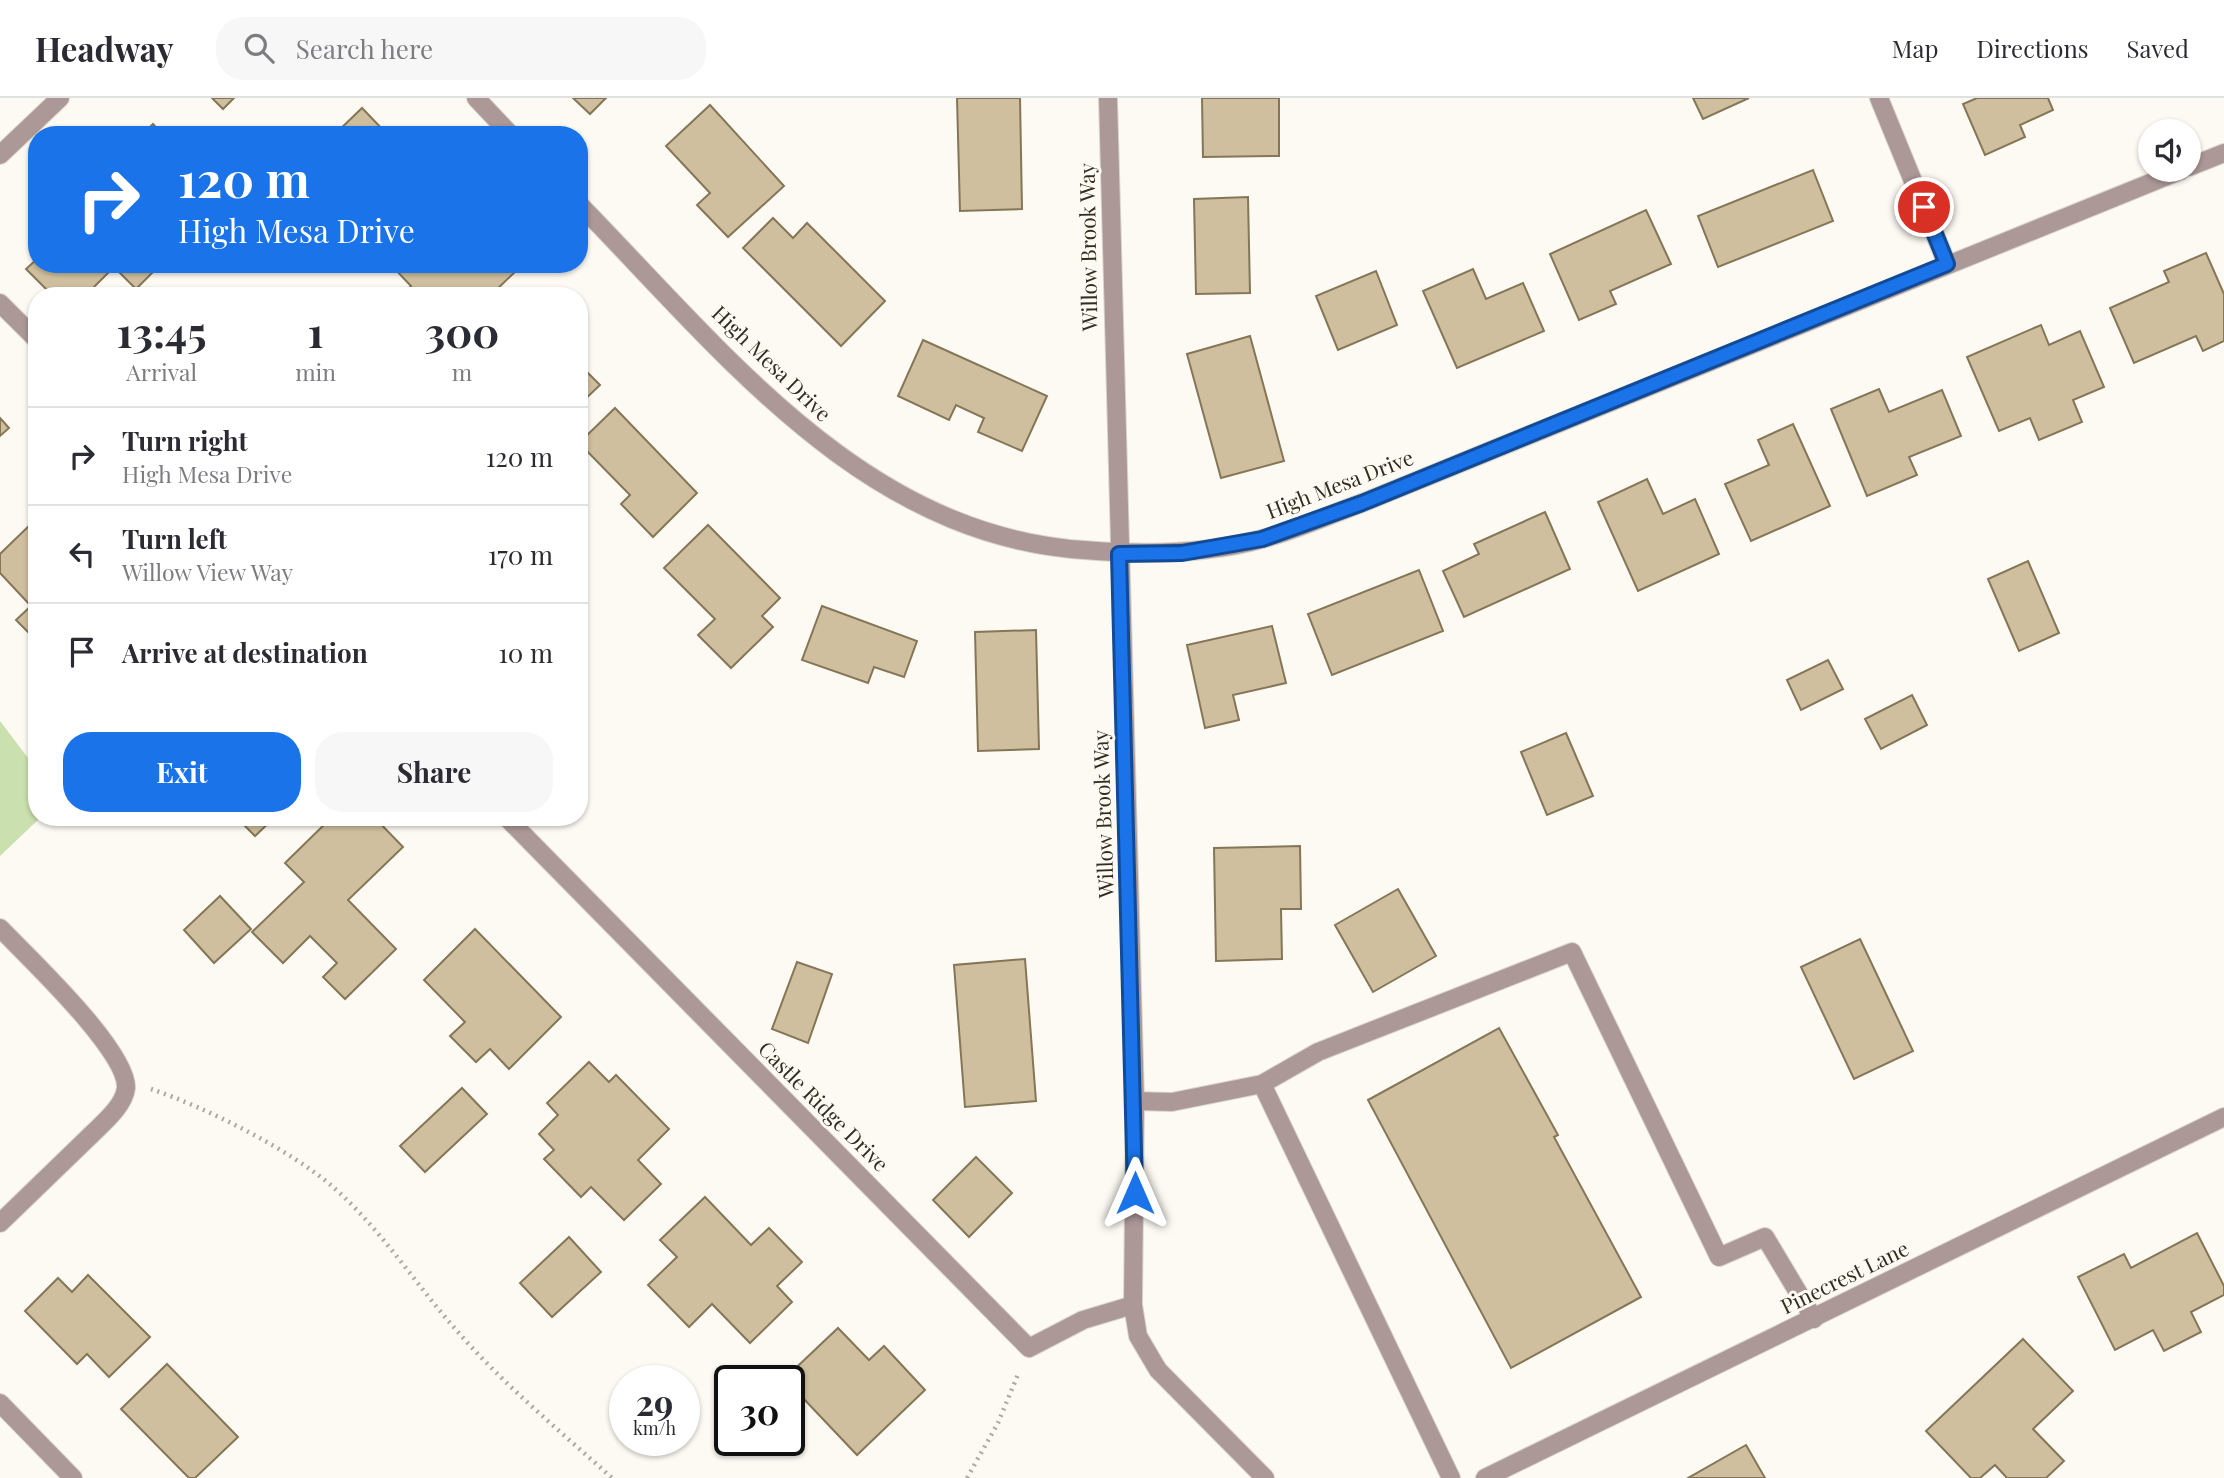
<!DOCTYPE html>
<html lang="en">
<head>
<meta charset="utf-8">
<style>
  body { margin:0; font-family:"Playfair Display",serif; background:#f7f7f7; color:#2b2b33; height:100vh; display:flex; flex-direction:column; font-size:26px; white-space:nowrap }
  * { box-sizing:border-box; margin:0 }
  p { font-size:23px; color:#7c7c81 }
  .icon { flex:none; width:38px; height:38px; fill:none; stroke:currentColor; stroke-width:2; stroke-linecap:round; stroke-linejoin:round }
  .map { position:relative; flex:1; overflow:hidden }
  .side { position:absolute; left:28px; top:189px; width:560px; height:539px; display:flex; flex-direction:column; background:#fff; border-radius:28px; box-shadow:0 2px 5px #0004 }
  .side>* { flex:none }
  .banner { position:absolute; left:28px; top:28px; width:560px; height:147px; border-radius:28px; box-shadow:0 2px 5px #0004; background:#1a73e8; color:#fff; overflow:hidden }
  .tools { position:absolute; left:2138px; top:21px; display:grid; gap:14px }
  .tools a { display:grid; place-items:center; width:63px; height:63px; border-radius:50%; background:#fff; box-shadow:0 2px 5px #0004; font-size:35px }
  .speed { position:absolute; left:609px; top:1267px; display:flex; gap:14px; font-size:35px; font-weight:700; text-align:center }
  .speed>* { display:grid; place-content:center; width:91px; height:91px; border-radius:50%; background:#fff; box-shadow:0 2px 5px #0004; line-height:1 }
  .speed small { font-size:18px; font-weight:400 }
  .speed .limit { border:4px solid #111; border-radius:10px; background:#fff; color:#111 }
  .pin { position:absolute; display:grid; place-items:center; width:60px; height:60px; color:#fff; margin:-30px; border:4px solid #fff; border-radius:50%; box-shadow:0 2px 7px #0007 }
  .me { position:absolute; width:77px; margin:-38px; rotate:0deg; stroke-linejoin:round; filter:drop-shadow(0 0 5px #0008) }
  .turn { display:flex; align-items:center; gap:24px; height:147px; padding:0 35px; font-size:32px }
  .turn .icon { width:91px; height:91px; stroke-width:2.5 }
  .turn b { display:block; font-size:49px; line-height:60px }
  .eta { display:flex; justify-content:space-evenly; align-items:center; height:119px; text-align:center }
  .eta b { font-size:42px; font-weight:700; line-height:49px }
  .primary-button { display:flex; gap:14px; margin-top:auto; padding:14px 35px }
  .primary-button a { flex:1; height:80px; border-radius:28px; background:#1a73e8; color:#fff; font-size:28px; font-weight:700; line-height:80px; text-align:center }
  .primary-button a+a { background:#f7f7f7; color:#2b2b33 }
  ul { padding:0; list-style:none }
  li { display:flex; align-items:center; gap:21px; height:98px; padding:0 35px; border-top:2px solid #e1e1e2 }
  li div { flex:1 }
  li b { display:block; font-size:26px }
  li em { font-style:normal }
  header { display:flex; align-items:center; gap:42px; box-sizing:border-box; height:98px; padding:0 35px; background:#fff; border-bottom:2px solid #e1e1e2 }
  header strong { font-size:33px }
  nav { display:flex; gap:38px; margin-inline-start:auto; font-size:24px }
  .search { width:490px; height:63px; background:#f7f7f7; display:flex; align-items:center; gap:18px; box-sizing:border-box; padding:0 24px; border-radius:28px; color:#7c7c81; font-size:26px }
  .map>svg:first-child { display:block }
  .green { fill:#cae0ae }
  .building { fill:#cfbf9e; stroke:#847657; stroke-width:2 }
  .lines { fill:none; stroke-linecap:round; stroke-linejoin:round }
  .service-casing { stroke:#d9d5cd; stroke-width:20 }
  .minor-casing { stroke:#d9d5cd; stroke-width:20 }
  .path { stroke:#aea9a0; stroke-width:4.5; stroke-dasharray:2 5; stroke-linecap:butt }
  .service { stroke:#ab9897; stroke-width:18 }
  .minor { stroke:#ab9897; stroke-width:18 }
  .route-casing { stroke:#114b97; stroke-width:18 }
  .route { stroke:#1a73e8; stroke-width:12 }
  .labels { text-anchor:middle; stroke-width:6; stroke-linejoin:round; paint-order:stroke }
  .street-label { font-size:21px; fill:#332c1f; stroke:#fdfaf3 }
</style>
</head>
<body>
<header>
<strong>Headway</strong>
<div class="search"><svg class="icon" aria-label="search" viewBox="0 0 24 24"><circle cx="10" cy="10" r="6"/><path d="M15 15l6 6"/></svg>Search here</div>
<nav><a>Map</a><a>Directions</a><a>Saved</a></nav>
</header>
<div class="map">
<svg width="2224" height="1380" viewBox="0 0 2224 1380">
  <rect width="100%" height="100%" fill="#fdfaf3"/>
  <!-- green -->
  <path class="green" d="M0,623L37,672V719H41L0,758Z"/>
  <!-- building -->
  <g class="building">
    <path d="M212,0H234L223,11Z"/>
    <path d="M573,0H606L590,16Z"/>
    <path d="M957,0H1020L1022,111L960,113Z"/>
    <path d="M1202,0H1279V58L1203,59Z"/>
    <path d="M1693,0H1749L1703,21Z"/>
    <path d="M1977,0H2048L2053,12L2020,27L2025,39L1985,57L1963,6Z"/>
    <path d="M710,7L784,88L728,139L697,107L710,95L666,48Z"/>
    <path d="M362,10L388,37H334Z"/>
    <path d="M153,26L163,37H142Z"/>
    <path d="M1813,72L1833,123L1718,169L1698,118Z"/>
    <path d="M1248,99L1250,195L1196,196L1194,101Z"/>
    <path d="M1646,112L1671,166L1610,193L1616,206L1579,222L1550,156Z"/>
    <path d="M773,120L793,140L807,125L885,203L841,248L743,150Z"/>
    <path d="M2206,155L2224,196V243L2203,253L2196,238L2134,265L2110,210L2169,184L2164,173Z"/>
    <path d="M37,161V166L160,167L136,191L114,169L85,198H53L26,171Z"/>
    <path d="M390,166H513L518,171L490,198H401L411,188Z"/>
    <path d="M1473,171L1486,201L1523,185L1544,233L1457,270L1423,193Z"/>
    <path d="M1376,173L1397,227L1338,252L1316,198Z"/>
    <path d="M2041,227L2049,247L2080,233L2104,289L2073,302L2082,324L2039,342L2030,320L1999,333L1967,259Z"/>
    <path d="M1250,238L1284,363L1221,380L1187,256Z"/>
    <path d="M923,242L1047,298L1022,353L978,334L984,320L956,307L949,322L898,298Z"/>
    <path d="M579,266L600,287L579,307Z"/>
    <path d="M1879,291L1889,314L1942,292L1961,338L1909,359L1917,377L1867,398L1831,311Z"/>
    <path d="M615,310L697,395L653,439L621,406L630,397L579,345Z"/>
    <path d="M0,320L9,330L0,338Z"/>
    <path d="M1793,326L1830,408L1751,443L1725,386L1769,367L1758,342Z"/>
    <path d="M1647,381L1663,416L1695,401L1719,456L1638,493L1598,404Z"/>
    <path d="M1545,414L1570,471L1464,519L1443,473L1479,456L1474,446Z"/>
    <path d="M37,420V543L16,522L31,508L0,475V456Z"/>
    <path d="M708,427L780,500L762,518L773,529L731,570L698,537L715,521L664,470Z"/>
    <path d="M2028,463L2059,535L2019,553L1988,481Z"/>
    <path d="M1419,472L1443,533L1332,577L1308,516Z"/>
    <path d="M822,508L917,543L904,579L874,569L868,585L802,562Z"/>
    <path d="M1272,528L1286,585L1233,597L1239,622L1205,630L1187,547Z"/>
    <path d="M1036,532L1039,651L978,653L975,534Z"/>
    <path d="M1828,562L1843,591L1801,612L1787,582Z"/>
    <path d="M1912,597L1927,627L1881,651L1865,621Z"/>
    <path d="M1566,635L1593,698L1547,717L1521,654Z"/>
    <path d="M236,719H275L255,738Z"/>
    <path d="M332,719H374L403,749L348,802L396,851L345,901L323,879L337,865L310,838L283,865L252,834L304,784L285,765Z"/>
    <path d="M1300,748L1301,811H1281L1282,861L1216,863L1214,750Z"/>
    <path d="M1398,791L1436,858L1373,894L1335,827Z"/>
    <path d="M220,798L251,831L214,865L184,832Z"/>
    <path d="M475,831L561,919L509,971L490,951L476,964L450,938L465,924L424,882Z"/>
    <path d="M1860,841L1913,953L1854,981L1801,869Z"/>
    <path d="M1025,861L1036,1003L965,1009L954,867Z"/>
    <path d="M797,864L832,876L808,945L772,931Z"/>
    <path d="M1499,930L1558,1037L1554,1039L1641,1199L1511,1270L1368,1002Z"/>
    <path d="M589,964L609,984L616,977L669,1031L638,1062L661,1086L624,1122L591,1089L581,1099L544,1061L554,1052L539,1036L558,1017L547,1005Z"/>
    <path d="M462,990L487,1016L425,1074L400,1048Z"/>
    <path d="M976,1059L1012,1095L969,1139L933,1102Z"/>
    <path d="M705,1099L751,1147L769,1130L802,1164L777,1188L792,1204L750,1245L712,1206L689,1229L648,1187L677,1159L660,1142Z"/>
    <path d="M2197,1135L2224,1188V1197L2191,1214L2201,1234L2164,1253L2153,1232L2115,1252L2078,1179L2124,1156L2131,1170Z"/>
    <path d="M569,1139L601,1174L552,1219L520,1185Z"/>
    <path d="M88,1177L150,1239L109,1279L87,1256L77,1266L25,1213L58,1180L72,1194Z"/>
    <path d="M838,1230L869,1262L884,1248L925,1292L857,1357L801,1298L789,1309V1283H782Z"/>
    <path d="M2023,1241L2073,1293L2033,1331L2064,1363L2046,1380H2007L1995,1367L1980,1380H1971L1926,1333Z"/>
    <path d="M167,1266L238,1339L195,1380H189L121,1311Z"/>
    <path d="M1746,1347L1765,1380H1688Z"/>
  </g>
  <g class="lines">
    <!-- service casing -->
    <g class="service-casing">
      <g id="service">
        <path d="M0,830C27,858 128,953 126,990C124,1008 103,1025 91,1037"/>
        <path d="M1262,986L1451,1380"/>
        <path d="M1135,1003L1172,1004L1262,986L1318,954L1572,854L1719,1159L1765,1139L1814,1221"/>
      </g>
    </g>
    <!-- minor casing -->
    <g class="minor-casing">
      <g id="minor">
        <path d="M476,0L511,37"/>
        <path d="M1108,0L1135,1003L1133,1207L1138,1238L1158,1272L1265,1380"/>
        <path d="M1879,0L1947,166"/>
        <path d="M0,57L60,0"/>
        <path d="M2189,69L2224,55"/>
        <path d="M579,106C723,253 863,437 1084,452C1143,457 1204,457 1262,441C1296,432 1329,417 1362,405L2182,72"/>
        <path d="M0,205L37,242"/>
        <path d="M506,719L1029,1250L1083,1222L1133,1207"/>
        <path d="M0,1125L91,1037"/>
        <path d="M0,1305L73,1380"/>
        <path d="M1485,1380L2224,1019"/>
      </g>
    </g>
    <!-- path -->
    <g class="path">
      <path d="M151,991C207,1010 289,1051 333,1089C381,1131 416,1187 458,1234C504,1287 560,1333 612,1380"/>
      <path d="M967,1380L998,1325L1019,1274"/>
    </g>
    <!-- service -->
    <use href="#service" class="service"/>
    <!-- minor -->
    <use href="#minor" class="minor"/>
  </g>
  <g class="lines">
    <!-- route casing -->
    <g class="route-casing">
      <path id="route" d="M1135,1095L1119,456L1182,455L1262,441L1362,405L1947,166L1924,109"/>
    </g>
    <!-- route -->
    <use href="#route" class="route"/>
  </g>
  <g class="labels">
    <!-- street labels -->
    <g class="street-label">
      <text transform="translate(1089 149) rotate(-91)" y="7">Willow Brook Way</text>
      <text transform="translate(771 266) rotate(44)" y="7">High Mesa Drive</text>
      <text transform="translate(1340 387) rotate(-21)" y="7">High Mesa Drive</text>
      <text transform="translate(1104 716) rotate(-92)" y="7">Willow Brook Way</text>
      <text transform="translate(823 1009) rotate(45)" y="7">Castle Ridge Drive</text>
      <text transform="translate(1845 1180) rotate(-26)" y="7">Pinecrest Lane</text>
    </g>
  </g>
</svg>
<div class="tools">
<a><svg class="icon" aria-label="sound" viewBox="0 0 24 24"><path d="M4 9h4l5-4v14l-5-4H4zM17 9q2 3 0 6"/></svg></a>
</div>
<div class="speed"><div>29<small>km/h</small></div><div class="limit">30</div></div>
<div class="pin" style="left:1924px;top:109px;background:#d93025"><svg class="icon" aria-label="arrive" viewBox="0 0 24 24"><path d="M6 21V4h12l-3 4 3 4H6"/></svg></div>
<svg class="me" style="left:1135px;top:1095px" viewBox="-20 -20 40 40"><path d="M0-17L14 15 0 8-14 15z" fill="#1a73e8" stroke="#fff" stroke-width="4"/></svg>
<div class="banner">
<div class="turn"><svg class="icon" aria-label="right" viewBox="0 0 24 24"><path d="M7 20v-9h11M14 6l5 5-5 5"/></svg><div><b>120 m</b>High Mesa Drive</div></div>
</div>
<section class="side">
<div class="eta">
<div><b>13:45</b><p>Arrival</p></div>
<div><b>1</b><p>min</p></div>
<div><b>300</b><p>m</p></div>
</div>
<ul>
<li><svg class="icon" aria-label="right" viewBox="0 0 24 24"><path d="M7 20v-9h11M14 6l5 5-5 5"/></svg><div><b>Turn right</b><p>High Mesa Drive</p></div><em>120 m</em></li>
<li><svg class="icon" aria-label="left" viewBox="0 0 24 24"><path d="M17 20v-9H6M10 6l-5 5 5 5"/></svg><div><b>Turn left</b><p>Willow View Way</p></div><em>170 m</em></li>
<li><svg class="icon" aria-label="arrive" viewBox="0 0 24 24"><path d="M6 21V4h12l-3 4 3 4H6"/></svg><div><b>Arrive at destination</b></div><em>10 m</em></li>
</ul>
<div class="primary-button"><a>Exit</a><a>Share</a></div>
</section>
</div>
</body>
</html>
